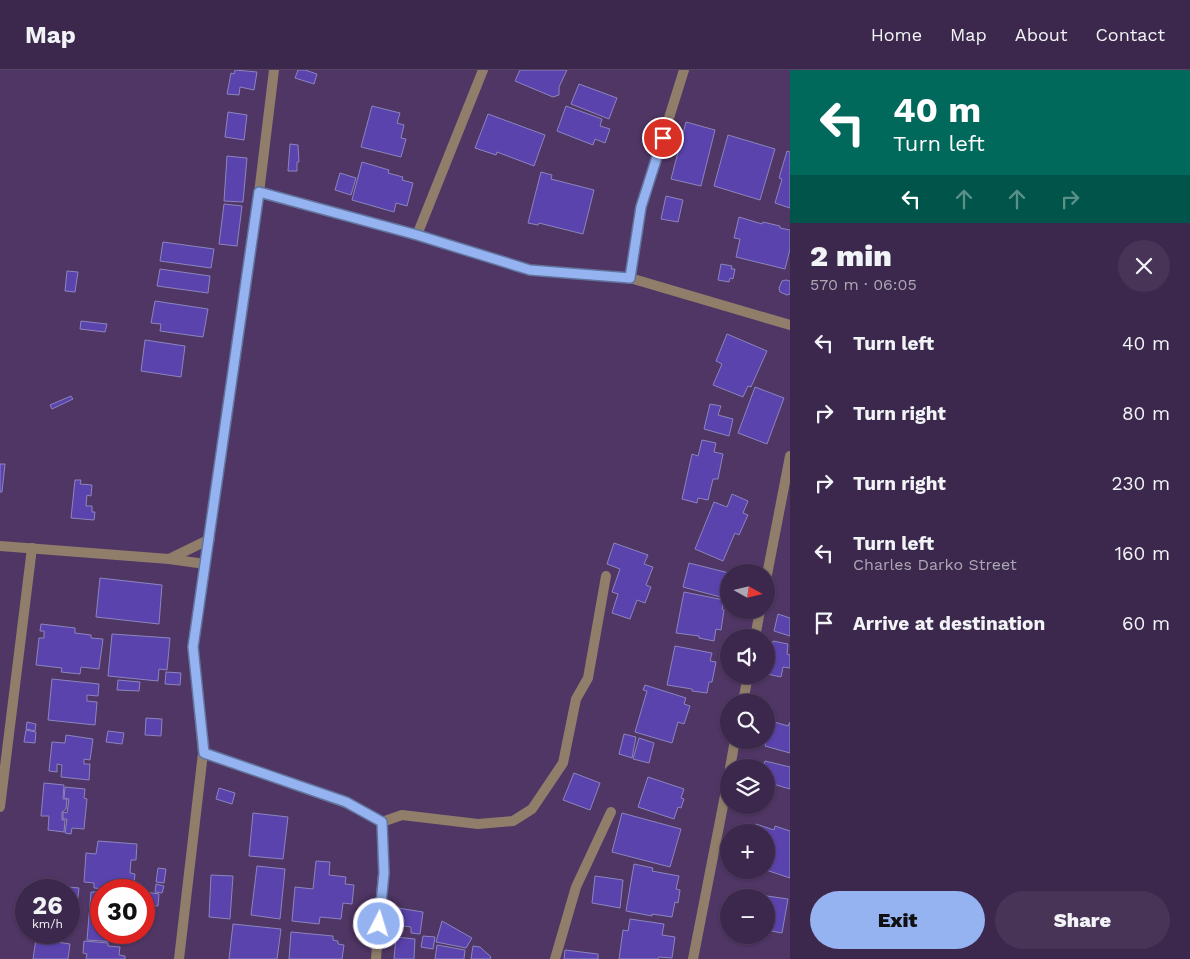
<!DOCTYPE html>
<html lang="en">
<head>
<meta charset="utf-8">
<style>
  body { margin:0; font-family:"Work Sans",sans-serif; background:#473456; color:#f1f3f6; height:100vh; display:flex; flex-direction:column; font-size:19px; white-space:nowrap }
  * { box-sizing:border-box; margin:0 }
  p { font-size:16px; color:#aca6b5 }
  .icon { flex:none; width:28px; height:28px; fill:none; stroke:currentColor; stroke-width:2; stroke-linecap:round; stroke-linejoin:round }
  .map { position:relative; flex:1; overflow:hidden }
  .details { display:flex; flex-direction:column; background:#3c284c; width:400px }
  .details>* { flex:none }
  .guide { background:#00695c; color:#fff; overflow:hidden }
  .needle { width:32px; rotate:98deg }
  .tools { position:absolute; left:720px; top:494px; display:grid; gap:10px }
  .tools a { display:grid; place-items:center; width:55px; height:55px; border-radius:50%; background:#3c284c; box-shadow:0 1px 4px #0004,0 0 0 1px #554464; font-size:25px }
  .speed { position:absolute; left:15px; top:809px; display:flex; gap:10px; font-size:25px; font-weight:700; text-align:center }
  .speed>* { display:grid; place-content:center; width:65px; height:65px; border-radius:50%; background:#3c284c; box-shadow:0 1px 4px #0004,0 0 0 1px #554464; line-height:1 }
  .speed small { font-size:12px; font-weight:400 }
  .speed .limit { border:8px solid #d22; background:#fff; color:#111 }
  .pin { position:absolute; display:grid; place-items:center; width:42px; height:42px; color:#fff; margin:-21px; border:2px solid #fff; border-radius:50%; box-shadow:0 1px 5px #0007 }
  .me { position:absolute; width:55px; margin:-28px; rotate:5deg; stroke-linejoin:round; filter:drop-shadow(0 0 4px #0008) }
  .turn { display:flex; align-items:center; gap:18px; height:105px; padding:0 20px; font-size:22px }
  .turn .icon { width:65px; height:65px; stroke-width:2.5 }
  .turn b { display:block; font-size:35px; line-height:42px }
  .lanes { display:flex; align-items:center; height:48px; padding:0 20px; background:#0003; justify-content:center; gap:25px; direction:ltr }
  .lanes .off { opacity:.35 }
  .round { display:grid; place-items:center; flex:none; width:52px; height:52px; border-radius:26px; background:#473456 }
  .summary { display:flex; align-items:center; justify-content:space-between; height:85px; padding:0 20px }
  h1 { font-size:30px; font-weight:800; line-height:38px }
  .action { display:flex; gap:10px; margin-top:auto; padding:10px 20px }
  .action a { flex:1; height:58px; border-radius:30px; background:#95b2f1; color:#111; font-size:20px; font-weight:800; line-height:58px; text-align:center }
  .action a+a { background:#473456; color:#f1f3f6 }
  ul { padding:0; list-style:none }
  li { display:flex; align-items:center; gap:15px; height:70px; padding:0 20px }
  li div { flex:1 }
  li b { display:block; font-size:19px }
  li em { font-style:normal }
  header { display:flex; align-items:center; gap:30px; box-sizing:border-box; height:70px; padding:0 25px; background:#3c284c; border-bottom:1px solid #554464 }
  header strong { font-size:24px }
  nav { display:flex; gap:28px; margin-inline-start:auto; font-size:18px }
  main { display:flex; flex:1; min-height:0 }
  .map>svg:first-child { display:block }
  .building { fill:#5b43ae; stroke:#8b85bd }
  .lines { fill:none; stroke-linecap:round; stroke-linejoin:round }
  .street { stroke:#907e6a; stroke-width:10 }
  .route-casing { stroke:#61749d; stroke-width:12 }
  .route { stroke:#95b2f1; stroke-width:9 }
</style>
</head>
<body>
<header>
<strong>Map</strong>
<nav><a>Home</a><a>Map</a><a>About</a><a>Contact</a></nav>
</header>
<main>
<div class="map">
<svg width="790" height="889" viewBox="0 0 790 889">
  <rect width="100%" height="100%" fill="#503665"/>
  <!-- building -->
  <g class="building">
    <path d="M235,0L257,2L254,20L240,17L239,25L227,24L231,3L234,4Z"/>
    <path d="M298,0H305L317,4L314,14L295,8Z"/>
    <path d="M520,0H567L559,17V25L553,27L515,11Z"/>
    <path d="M579,14L617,28L609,49L571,34Z"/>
    <path d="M372,36L400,43L397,53L404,55L401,68L406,69L401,87L361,77Z"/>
    <path d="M566,36L602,49L600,56L610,59L605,73L595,69L593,75L557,61Z"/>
    <path d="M228,42L247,45L244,70L225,67Z"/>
    <path d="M488,44L545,65L534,96L497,82L496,85L475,78Z"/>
    <path d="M686,52L715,60L701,116L671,109Z"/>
    <path d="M728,65L775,79L760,130L714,116Z"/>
    <path d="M290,74L298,75L299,92H297V101H288Z"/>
    <path d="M787,81L790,82V138L775,133L782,109L779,108Z"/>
    <path d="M227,86L247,88L243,132L224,131Z"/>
    <path d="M362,92L389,100L388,103L403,107L402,110L413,113L407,136L396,133L394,142L352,130Z"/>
    <path d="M541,102L552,105L551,109L594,120L583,164L539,153L538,155L528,153Z"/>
    <path d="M340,103L356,108L351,125L335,120Z"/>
    <path d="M666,126L683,130L678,152L661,149Z"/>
    <path d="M224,134L242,136L237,176L219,174Z"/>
    <path d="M739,147L762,154L763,152L780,156V158L790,160V179L785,199L736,187L740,169L734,168Z"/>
    <path d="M163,172L214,179L211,198L160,191Z"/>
    <path d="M721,194L732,196L731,199H735L733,209L730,208L729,212L718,210Z"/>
    <path d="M160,199L210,206L208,223L157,216Z"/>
    <path d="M67,201L78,202L75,222L65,221Z"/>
    <path d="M786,210L790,211V224L787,225L780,222L779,218L782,211Z"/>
    <path d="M155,231L208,239L203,267L160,261L161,254L151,253Z"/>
    <path d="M81,251L107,254L105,262L80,259Z"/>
    <path d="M727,264L767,281L751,317L748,316L743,327L713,315L722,294L716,291Z"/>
    <path d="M145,270L185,276L181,307L141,301Z"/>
    <path d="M755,317L784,328L767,374L738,363Z"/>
    <path d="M71,326L73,329L52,339L50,335Z"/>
    <path d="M710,334L721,336L718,345L733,349L729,366L704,359Z"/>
    <path d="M702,370L716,373L714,382L723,384L718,409H713L708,430L698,428L697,433L682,429L692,384L698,386Z"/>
    <path d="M0,394H5L2,422H0Z"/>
    <path d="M75,410H81L80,414L92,415L91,426L87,425L86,436H92V442H95L94,450L71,448Z"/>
    <path d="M732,424L748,431L743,443L748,445L739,465L735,463L723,491L695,479L714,432L727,437Z"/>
    <path d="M614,473L648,485L644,494L653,497L646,515L651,517L645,533L637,530L630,549L612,543L618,524L612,522L620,499L607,494Z"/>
    <path d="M689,493L729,503L728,529L683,517Z"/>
    <path d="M100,508L162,515L159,554L96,547Z"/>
    <path d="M684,522L724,530L722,539L724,540L721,560L716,559L714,571L699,568V566L676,563Z"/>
    <path d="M778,544L790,548V566L774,561Z"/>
    <path d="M41,554L75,558V563L91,565V568L103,569L99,599L81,597L80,604L61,602L62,598L36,595L39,568H44V561H40Z"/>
    <path d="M112,564L170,568L167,600L159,599L158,611L108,606Z"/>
    <path d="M773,571L788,574L787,584L790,585V598L783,597L781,607L767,604Z"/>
    <path d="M675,576L712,583L710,591L716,592L712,612H709L707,623L692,621V619L667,615Z"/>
    <path d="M166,602L181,603L180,615L165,614Z"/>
    <path d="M52,609L99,614L98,626L87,625V631L97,632L95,655L48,650Z"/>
    <path d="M118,610L140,612L139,621L117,620Z"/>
    <path d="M645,615L686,628L684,634L690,636L684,654L678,652L672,673L635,662L647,621L643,620Z"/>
    <path d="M146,648L162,649L161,666L145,665Z"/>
    <path d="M771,651L788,656L790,652V683L765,676Z"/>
    <path d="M27,652L36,654L35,661L26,659Z"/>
    <path d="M26,660L36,662L35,673L24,672Z"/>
    <path d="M108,661L124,663L122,674L106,672Z"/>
    <path d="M624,664L636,667L632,688L619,684Z"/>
    <path d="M66,665L93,669L90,690L84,689V694H90L89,710L61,707L62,695L57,694V702L49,701L52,672L65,673Z"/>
    <path d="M639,668L654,673L649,693L633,689Z"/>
    <path d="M765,691L790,697V719L766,712V698H763Z"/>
    <path d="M574,703L600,713L590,740L563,730Z"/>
    <path d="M648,707L684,719L681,728L684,729L681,738L678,737L674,749L638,737Z"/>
    <path d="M44,713L64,715L63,729H67L66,739L62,742V750H65L64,762L48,760L49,746H41Z"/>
    <path d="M65,717L85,719L84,728L87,729L84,759L72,758L71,764L65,763L67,749H63V742L67,743L69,729L64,728Z"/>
    <path d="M219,718L235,723L232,734L216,729Z"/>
    <path d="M253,743L288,747L283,789L249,786Z"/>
    <path d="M622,743L681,759L670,797L612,782Z"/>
    <path d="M756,754L774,760L775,756L790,761V808L766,800V762H754Z"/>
    <path d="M98,771L137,774L136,790H131L130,803L135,804L134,814L120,813L119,820L94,818V813L84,812L86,783L96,784Z"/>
    <path d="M316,791L330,792L329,805L346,807L345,814L354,815L352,834L343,833L341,849L320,847L319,854L292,851L295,817L313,819Z"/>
    <path d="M634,794L653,798L652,801L679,806L676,819L680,820L678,833L675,832L672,847L652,844V846L626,841Z"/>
    <path d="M257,796L285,799L280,849L251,845Z"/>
    <path d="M158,798L166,799L164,813L156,812Z"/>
    <path d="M211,805L233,806L230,849L209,847Z"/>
    <path d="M595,806L623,810L620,838L592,833Z"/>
    <path d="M39,814L79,818L74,861L69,860V820H39Z"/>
    <path d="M156,814L164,816L162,823L155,822Z"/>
    <path d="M91,822H101V862H132L131,873L87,870Z"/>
    <path d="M145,822L159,824L158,836L144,835Z"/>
    <path d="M760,825L788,829L782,863L766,860V828H760Z"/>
    <path d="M398,838L423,842L420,864L411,863V857L395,855Z"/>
    <path d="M630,849L664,854L662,865L675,867L672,888L659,887L658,889H619L623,860L628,861Z"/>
    <path d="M442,851L472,868L466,878L436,872Z"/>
    <path d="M233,854L281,859L277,889H229Z"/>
    <path d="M291,862L333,866V870L338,871V874L344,875L342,889H289Z"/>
    <path d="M423,866L435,867L433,879L421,877Z"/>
    <path d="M396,867L415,869L414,889H394Z"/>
    <path d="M36,869L70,874L68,889H33Z"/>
    <path d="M84,871L108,873V876L120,877L119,885L125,886V889H86L87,884L83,883Z"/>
    <path d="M437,875L465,880L464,889H435Z"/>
    <path d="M473,876L480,877L491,887L490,889H471Z"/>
    <path d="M565,880L598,884V889H564Z"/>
  </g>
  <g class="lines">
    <!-- street -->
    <g class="street">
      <path d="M259,123L417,165L530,200L630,208L790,255"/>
      <path d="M417,165L483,0"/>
      <path d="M630,208L641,137L684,0"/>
      <path d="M0,476L169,489L205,494"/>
      <path d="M169,489L210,469"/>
      <path d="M766,510L790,386"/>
      <path d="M755,568L760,540"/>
      <path d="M743,632L748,605"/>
      <path d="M203,683L346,733L382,752L402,745L478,754L513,751L532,739L563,693L576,629L588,608L606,506"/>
      <path d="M730,698L735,670"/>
      <path d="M0,737L32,478"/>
      <path d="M179,889L203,683L193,577L259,123L274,0"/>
      <path d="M376,889L383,803L382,752"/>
      <path d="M555,889L576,817L611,742"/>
      <path d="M693,889L729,705"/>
    </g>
  </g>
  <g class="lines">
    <!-- route casing -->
    <g class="route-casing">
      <path id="route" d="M379,854L384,803L382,752L346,732L204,683L193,577L259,122L417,165L530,200L630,208L641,137L663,68"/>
    </g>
    <!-- route -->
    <use href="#route" class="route"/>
  </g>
</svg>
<div class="tools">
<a><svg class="needle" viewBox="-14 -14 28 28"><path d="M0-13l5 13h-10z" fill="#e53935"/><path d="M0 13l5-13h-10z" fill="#aca6b5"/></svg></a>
<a><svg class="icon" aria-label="sound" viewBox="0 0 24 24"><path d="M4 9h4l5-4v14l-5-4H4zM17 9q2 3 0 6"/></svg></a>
<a><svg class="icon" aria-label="search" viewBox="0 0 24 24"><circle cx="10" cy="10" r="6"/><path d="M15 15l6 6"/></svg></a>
<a><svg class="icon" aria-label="layers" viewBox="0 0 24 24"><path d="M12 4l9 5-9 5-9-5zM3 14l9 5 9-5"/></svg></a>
<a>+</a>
<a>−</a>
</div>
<div class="speed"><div>26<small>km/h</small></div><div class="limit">30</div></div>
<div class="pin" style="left:663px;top:68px;background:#d93025"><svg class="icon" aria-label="arrive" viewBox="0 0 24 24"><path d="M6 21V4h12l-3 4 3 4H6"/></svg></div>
<svg class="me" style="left:379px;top:854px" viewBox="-20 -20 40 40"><circle r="17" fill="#95b2f1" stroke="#fff" stroke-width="3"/><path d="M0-11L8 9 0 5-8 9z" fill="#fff"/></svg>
</div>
<section class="details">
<div class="guide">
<div class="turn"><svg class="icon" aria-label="left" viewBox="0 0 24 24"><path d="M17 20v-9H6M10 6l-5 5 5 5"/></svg><div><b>40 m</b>Turn left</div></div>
<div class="lanes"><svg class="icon" aria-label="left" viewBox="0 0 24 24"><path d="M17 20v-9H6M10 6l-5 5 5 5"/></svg><svg class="icon off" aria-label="ahead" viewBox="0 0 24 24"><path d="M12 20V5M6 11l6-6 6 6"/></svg><svg class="icon off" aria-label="ahead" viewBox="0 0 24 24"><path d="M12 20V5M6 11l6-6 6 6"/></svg><svg class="icon off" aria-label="right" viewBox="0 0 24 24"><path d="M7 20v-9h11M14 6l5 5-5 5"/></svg></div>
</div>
<div class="summary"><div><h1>2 min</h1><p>570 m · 06:05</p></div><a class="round"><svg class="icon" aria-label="close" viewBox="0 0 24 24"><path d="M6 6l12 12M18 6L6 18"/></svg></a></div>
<ul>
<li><svg class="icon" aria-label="left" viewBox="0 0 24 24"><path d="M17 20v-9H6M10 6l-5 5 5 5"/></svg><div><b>Turn left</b></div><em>40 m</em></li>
<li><svg class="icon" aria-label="right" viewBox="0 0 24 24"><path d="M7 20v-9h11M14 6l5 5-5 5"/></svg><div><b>Turn right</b></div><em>80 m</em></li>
<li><svg class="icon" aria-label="right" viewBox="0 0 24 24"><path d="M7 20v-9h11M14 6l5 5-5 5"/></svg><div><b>Turn right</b></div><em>230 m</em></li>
<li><svg class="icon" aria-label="left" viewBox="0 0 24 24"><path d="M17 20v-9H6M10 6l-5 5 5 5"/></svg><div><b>Turn left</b><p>Charles Darko Street</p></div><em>160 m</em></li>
<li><svg class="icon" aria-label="arrive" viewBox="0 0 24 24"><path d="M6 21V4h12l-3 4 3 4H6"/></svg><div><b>Arrive at destination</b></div><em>60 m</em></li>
</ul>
<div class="action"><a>Exit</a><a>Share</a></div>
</section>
</main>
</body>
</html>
